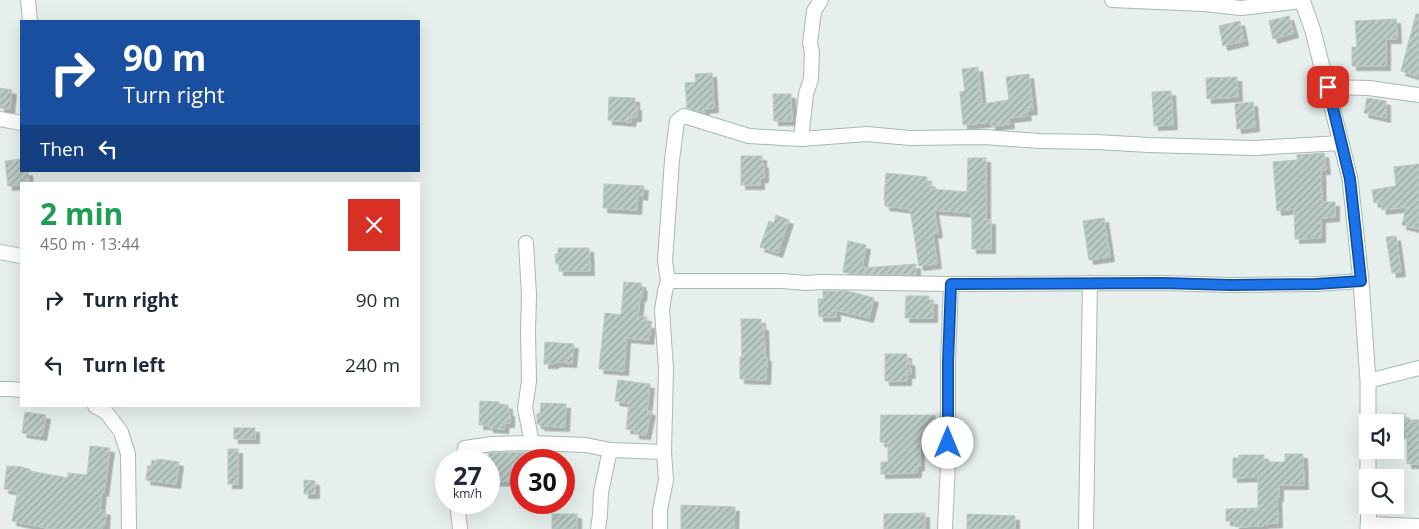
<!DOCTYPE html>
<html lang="en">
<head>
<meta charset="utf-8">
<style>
  body { margin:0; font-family:"Open Sans",sans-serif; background:#f2f2f3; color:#1f2937; height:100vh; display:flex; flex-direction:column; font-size:19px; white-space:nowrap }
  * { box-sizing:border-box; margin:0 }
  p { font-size:16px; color:#747a83 }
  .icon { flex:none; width:28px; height:28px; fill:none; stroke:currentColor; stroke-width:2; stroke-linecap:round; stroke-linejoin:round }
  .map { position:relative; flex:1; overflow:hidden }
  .drawer { position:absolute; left:20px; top:182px; width:400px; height:225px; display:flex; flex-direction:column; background:#fff; border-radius:0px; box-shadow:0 5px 20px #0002 }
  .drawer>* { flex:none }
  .guide { position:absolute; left:20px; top:20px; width:400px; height:152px; border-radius:0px; box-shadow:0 5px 20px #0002; background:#1a4fa0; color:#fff; overflow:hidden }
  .controls { position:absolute; left:1359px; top:414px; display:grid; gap:10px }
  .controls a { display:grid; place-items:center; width:45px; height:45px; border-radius:0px; background:#fff; box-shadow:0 5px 20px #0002; font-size:25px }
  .speed { position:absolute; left:435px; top:449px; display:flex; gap:10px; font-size:25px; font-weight:700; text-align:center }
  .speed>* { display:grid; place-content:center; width:65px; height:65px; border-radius:50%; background:#fff; box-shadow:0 5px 20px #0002; line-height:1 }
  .speed small { font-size:12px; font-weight:400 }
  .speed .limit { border:8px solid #d22; background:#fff; color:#111 }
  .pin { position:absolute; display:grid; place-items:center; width:42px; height:42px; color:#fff; margin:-21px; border-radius:10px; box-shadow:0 2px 8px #0006 }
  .me { position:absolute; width:55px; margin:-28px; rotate:0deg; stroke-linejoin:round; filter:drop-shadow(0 0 4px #0008) }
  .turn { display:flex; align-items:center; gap:18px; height:105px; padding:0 20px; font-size:22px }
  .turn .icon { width:65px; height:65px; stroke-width:2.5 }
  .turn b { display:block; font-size:35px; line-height:42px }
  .then { display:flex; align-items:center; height:48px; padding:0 20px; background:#0003; gap:10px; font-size:19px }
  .round { display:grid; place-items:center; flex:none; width:52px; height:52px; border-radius:0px; background:#f2f2f3 }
  .head { display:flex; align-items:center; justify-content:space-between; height:85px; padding:0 20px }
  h1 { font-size:30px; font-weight:700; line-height:38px; color:#1e9e55 }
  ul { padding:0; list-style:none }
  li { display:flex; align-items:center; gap:15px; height:65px; padding:0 20px }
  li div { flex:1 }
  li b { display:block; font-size:19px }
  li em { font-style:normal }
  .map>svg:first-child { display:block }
  .building { fill:url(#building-hatch); stroke:#b8c9c2; filter:url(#shadow) }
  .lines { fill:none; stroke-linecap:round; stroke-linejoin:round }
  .street-casing { stroke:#a8b8b2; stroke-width:16 }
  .secondary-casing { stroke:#a4bbb3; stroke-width:17 }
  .street { stroke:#fff; stroke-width:14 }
  .secondary { stroke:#fff; stroke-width:15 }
  .route-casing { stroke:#114b97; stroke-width:12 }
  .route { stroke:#1a73e8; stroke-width:9 }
</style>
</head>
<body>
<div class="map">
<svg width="1419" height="529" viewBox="0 0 1419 529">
  <defs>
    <pattern id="building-hatch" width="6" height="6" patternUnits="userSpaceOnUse" patternTransform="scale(1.25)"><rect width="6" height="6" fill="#bbcac4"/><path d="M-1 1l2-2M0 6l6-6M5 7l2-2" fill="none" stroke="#98a6a0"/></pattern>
    <filter id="shadow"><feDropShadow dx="4.5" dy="4.5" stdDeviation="0" flood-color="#0004"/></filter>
  </defs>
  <rect width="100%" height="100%" fill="#e6efeb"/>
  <!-- building -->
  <g class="building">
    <path d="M1416,14H1419V69L1417,76L1401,71Z"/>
    <path d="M1289,16L1294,33L1273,39L1269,21Z"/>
    <path d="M1396,19L1397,39H1386V66H1352V47H1357L1355,21Z"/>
    <path d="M1240,21L1244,41L1223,46L1219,26Z"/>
    <path d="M978,67L982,104L1009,100L1006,77L1029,74L1033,110L1026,111L1027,116L1009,118L1010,124L991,126V122L963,125L960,92L965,91L962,69Z"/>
    <path d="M712,73L714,108L704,109L705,113L693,110V108H687L685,83L696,82L695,74Z"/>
    <path d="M1237,77L1238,97L1207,99L1206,78Z"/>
    <path d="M0,88L12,90L10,109L0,108Z"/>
    <path d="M1171,91L1173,125L1154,126L1152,92Z"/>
    <path d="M773,94H791L792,121H774Z"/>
    <path d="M609,97L635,98V106H637V117H632L631,122L608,120Z"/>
    <path d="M1367,98L1386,101V118L1364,113Z"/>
    <path d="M1253,102L1255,127L1237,129L1235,104Z"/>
    <path d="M1324,153L1326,170H1321L1322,202H1335V217L1321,218V238L1295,239L1294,209L1277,211L1273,162L1297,160V155Z"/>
    <path d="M741,156H762V163L764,164V178H760V185H741Z"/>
    <path d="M968,158H986V220H991V249H972V213L934,210L938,233L933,234L937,264L919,266L910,209L885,206V200H884L886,173L927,177V182L931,183V189L967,192Z"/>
    <path d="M21,159V171H28L29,184L8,186L5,161Z"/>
    <path d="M1419,164V229L1402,225L1406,207L1382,210L1381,202L1374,203L1372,190L1396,186L1394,167Z"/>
    <path d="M604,184L644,186L643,196L638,195L637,210L603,208Z"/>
    <path d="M776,215L789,220L778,253L760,247L769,221L774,223Z"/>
    <path d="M1104,218L1110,257L1089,260L1083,221Z"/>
    <path d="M1396,236L1401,272L1392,273L1386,237Z"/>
    <path d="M848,241L866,245L862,268L916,264V275L855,274L843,272Z"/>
    <path d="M558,248H589L590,271H559V264H556L555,254H558Z"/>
    <path d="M624,282L641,283V286L643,287L642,297H640L638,317H647L646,324H651L649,340L626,338L624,371L599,369L605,313L621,315Z"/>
    <path d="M823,291H847L874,298L869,318L836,310V317H819L818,299H823Z"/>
    <path d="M906,296H929V300H933V318H905Z"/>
    <path d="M741,319H761V326H764L765,357H767L766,380L740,379V357H742Z"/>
    <path d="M545,342L574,344L572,363L555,362L554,364H544Z"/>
    <path d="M885,354H907V361H910L911,374H907V381H885Z"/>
    <path d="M618,380L650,384L647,411H651L646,435L635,434V430L626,429L629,403L615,401Z"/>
    <path d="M480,401L499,402V404L508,405V412H510V423H505L504,429L489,428V425H479Z"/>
    <path d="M541,403L566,404L565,427L540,426V424H537V414H540Z"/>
    <path d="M25,412L46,415L42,436L22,433Z"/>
    <path d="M1392,413L1405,414V420H1419V464H1407V434H1395L1396,422H1392Z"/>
    <path d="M881,415H935V443H920V466L917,467V473L881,474V462H888V443L880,442Z"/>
    <rect x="234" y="428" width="21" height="11"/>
    <path d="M90,446L110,448L104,492L102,491L100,510L106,511L105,525H102V529H51L12,521L18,491L4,489L7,466L23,467V468L30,469V471L68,478V473L87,475Z"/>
    <rect x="228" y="449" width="10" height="35"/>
    <path d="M531,452L532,460H521V481L489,482V453Z"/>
    <path d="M1285,454H1303L1304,485H1279V497H1277L1278,523L1263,524V526L1235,527V521H1226V509L1258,508V477L1233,478V458H1239V455H1264V462H1285Z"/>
    <path d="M157,459L179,462L176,484L146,480L148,466H151L152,460L156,461Z"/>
    <path d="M304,480L315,481V494H304Z"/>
    <path d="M681,505L735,507L734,529H681Z"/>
    <path d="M925,513V529H884V514Z"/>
    <rect x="552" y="514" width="25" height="15"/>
    <path d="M967,514L1015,516V529H967Z"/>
  </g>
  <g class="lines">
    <!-- street casing -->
    <g class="street-casing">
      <g id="street">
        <path d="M28,0L30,21"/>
        <path d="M1112,0L1204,4L1241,8L1302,1"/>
        <path d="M1328,87L1369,88L1419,95"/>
        <path d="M0,119L21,123"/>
        <path d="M801,139L806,94L811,79L812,52L810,43L814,11L821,0"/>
        <path d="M526,243L529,295L528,332L529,381L525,408L532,443"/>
        <path d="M0,252L21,256"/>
        <path d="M668,281H783L806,283L821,282L951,284L1163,283L1231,285L1316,284L1361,281"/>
        <path d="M1368,381L1419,368"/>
        <path d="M0,389H11L21,390"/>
        <path d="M95,406L106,412L121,432L128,454L129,529"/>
        <path d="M463,460L465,448L492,444L532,443L586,445L610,450L664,452"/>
        <path d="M459,502L458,511L460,529"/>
        <path d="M1369,524L1419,526"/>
        <path d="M598,529L600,515L601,492L610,450"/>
        <path d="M660,529V510L666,480L664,452L666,369L662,310L665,291L668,281L665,261L672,160L677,121L684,116L749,136L782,138L801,139L867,134L910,138L984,137L1040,141L1096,142L1149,145L1254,148L1341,143"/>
        <path d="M945,529L948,462V362L951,284"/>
        <path d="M1086,529L1090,283"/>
      </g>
    </g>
    <!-- secondary casing -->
    <g class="secondary-casing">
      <g id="secondary">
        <path d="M1302,0L1313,31L1350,179L1361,281L1368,381V422"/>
        <path d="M1368,450V478"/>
        <path d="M1368,529L1369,505"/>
      </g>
    </g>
    <!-- street -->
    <use href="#street" class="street"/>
    <!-- secondary -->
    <use href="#secondary" class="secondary"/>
  </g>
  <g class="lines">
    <!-- route casing -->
    <g class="route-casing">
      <path id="route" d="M948,443V362L951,284L1163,283L1231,285L1316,284L1361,281L1350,179L1328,87"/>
    </g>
    <!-- route -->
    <use href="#route" class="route"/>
  </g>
</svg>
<div class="controls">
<a><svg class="icon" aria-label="sound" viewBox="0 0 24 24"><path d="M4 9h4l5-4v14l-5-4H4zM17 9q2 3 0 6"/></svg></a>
<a><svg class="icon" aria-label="search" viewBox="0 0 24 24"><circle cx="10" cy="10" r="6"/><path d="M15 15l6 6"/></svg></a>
</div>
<div class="speed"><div>27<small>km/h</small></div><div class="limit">30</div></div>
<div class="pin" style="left:1328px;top:87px;background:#d93025"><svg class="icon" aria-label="arrive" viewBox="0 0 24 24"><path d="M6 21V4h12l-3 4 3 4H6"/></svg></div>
<svg class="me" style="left:948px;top:443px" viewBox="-20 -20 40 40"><circle r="19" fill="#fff"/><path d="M0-13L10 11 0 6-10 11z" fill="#1a73e8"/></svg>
<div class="guide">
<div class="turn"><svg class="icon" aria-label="right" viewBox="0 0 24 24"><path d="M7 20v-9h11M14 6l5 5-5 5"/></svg><div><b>90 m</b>Turn right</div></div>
<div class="then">Then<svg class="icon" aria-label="left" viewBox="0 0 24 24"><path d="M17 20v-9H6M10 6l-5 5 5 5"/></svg></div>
</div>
<section class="drawer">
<div class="head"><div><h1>2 min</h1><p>450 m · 13:44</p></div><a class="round" style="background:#d93025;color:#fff"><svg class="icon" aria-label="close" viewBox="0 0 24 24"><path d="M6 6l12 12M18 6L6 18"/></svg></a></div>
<ul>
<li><svg class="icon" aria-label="right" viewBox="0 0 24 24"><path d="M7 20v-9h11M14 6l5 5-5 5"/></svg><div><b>Turn right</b></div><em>90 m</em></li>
<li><svg class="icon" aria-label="left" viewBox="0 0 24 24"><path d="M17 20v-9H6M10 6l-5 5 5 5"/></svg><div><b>Turn left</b></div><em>240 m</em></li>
</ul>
</section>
</div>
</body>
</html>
